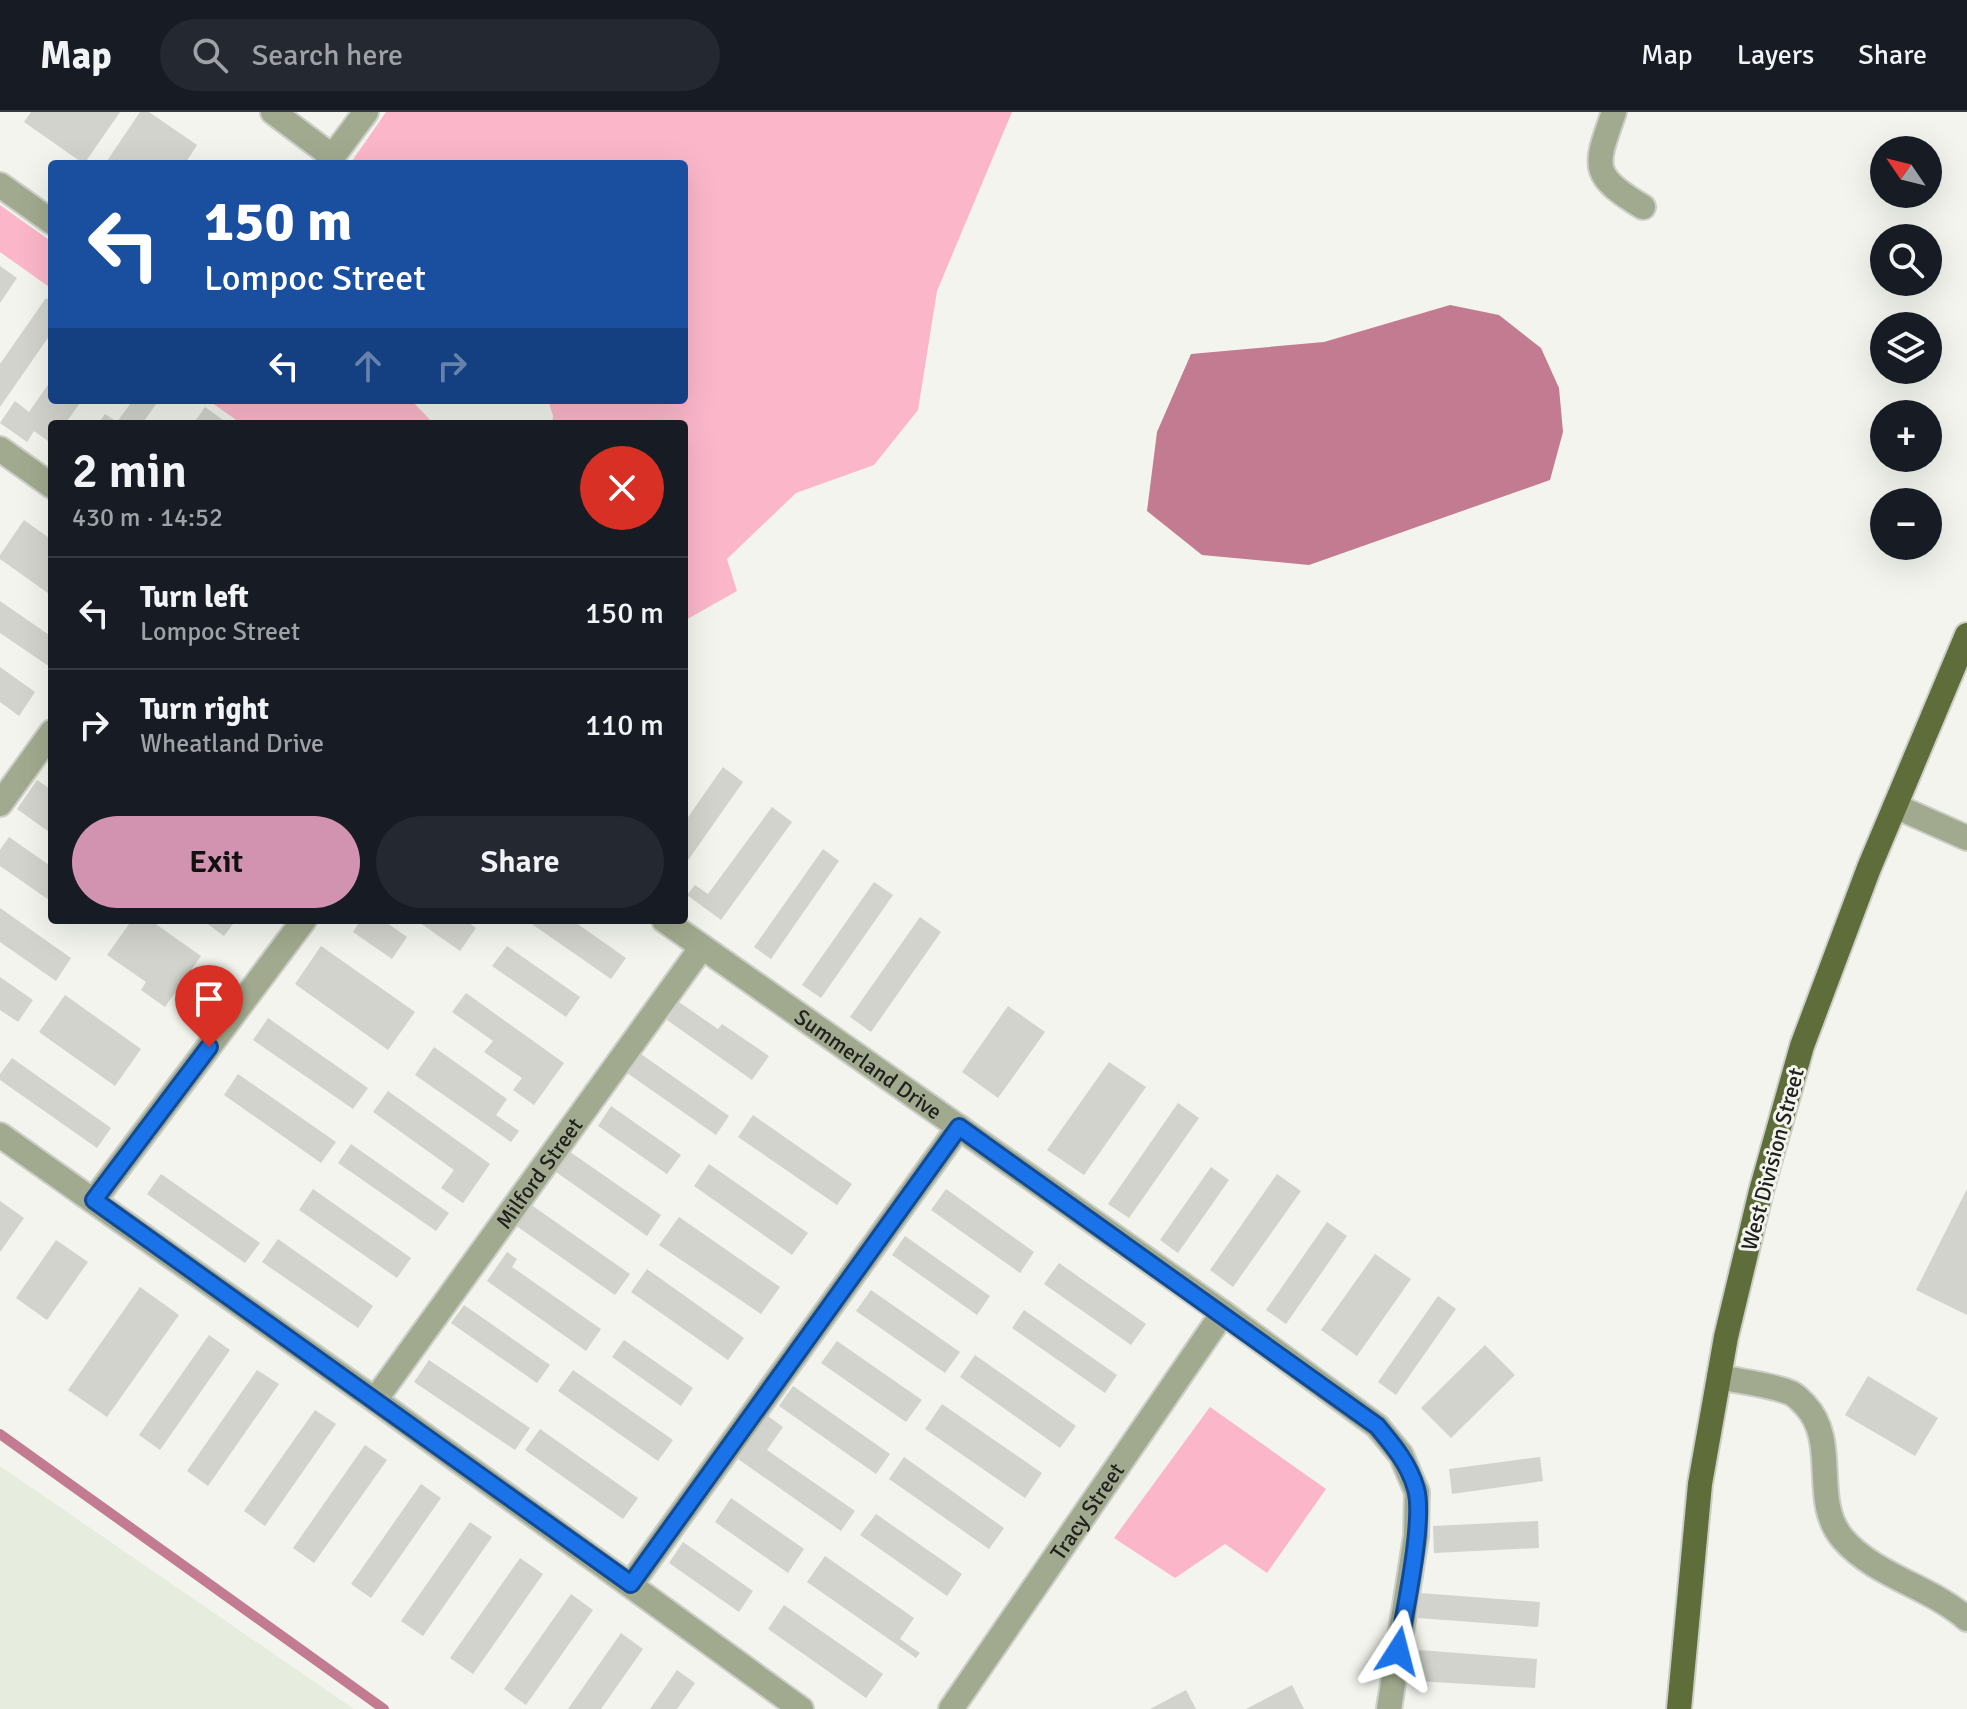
<!DOCTYPE html>
<html lang="en">
<head>
<meta charset="utf-8">
<style>
  body { margin:0; font-family:Signika,sans-serif; background:#242831; color:#f1f3f6; height:100vh; display:flex; flex-direction:column; font-size:30px; white-space:nowrap }
  * { box-sizing:border-box; margin:0 }
  p { font-size:26px; color:#9ea1a6 }
  .icon { flex:none; width:44px; height:44px; fill:none; stroke:currentColor; stroke-width:2; stroke-linecap:round; stroke-linejoin:round }
  .map { position:relative; flex:1; overflow:hidden }
  .drawer { position:absolute; left:48px; top:308px; width:640px; height:504px; display:flex; flex-direction:column; background:#171b24; border-radius:8px; box-shadow:0 8px 32px #0002 }
  .drawer>* { flex:none }
  .hud { position:absolute; left:48px; top:48px; width:640px; height:244px; border-radius:8px; box-shadow:0 8px 32px #0002; background:#1a4fa0; color:#fff; overflow:hidden }
  .needle { width:52px; rotate:305deg }
  .controls { position:absolute; left:1870px; top:24px; display:grid; gap:16px }
  .controls a { display:grid; place-items:center; width:72px; height:72px; border-radius:50%; background:#171b24; box-shadow:0 8px 32px #0002; font-size:40px }
  .pin { position:absolute; display:grid; place-items:center; width:68px; height:68px; color:#fff; margin:-82px -34px; border-radius:50% 50% 50% 0; rotate:-45deg; box-shadow:0 0 8px #0007 }
  .pin .icon { rotate:45deg }
  .me { position:absolute; width:88px; margin:-44px; rotate:9deg; stroke-linejoin:round; filter:drop-shadow(0 0 6px #0008) }
  .turn { display:flex; align-items:center; gap:28px; height:168px; padding:0 24px; font-size:36px }
  .turn .icon { width:104px; height:104px; stroke-width:2.5 }
  .turn b { display:block; font-size:56px; line-height:68px }
  .lanes { display:flex; align-items:center; height:76px; padding:0 24px; background:#0003; justify-content:center; gap:40px; direction:ltr }
  .lanes .off { opacity:.35 }
  .round { display:grid; place-items:center; flex:none; width:84px; height:84px; border-radius:42px; background:#242831 }
  .head { display:flex; align-items:center; justify-content:space-between; height:136px; padding:0 24px }
  h1 { font-size:48px; font-weight:600; line-height:60px }
  .action { display:flex; gap:16px; margin-top:auto; padding:16px 24px }
  .action a { flex:1; height:92px; border-radius:48px; background:#d293b0; color:#111; font-size:32px; font-weight:600; line-height:92px; text-align:center }
  .action a+a { background:#242831; color:#f1f3f6 }
  ul { padding:0; list-style:none }
  li { display:flex; align-items:center; gap:24px; height:112px; padding:0 24px; border-top:2px solid #363941 }
  li div { flex:1 }
  li b { display:block; font-size:30px }
  li em { font-style:normal }
  header { display:flex; align-items:center; gap:48px; box-sizing:border-box; height:112px; padding:0 40px; background:#171b24; border-bottom:2px solid #363941 }
  header strong { font-size:38px }
  nav { display:flex; gap:44px; margin-inline-start:auto; font-size:28px }
  .search { width:560px; height:72px; background:#242831; display:flex; align-items:center; gap:20px; box-sizing:border-box; padding:0 28px; border-radius:44px; color:#9ea1a6; font-size:30px }
  .map>svg:first-child { display:block }
  .built { fill:#e7edde }
  .green { fill:#fbb7c9 }
  .water { fill:#c27b90 }
  .lines { fill:none; stroke-linecap:round; stroke-linejoin:round }
  .stream { stroke:#c27b90; stroke-width:10 }
  .building { fill:#d1d3cc }
  .minor-casing { stroke:#cccec8; stroke-width:28 }
  .major-casing { stroke:#cccec8; stroke-width:28 }
  .minor { stroke:#a1aa8e; stroke-width:24 }
  .major { stroke:#5e6d39; stroke-width:24 }
  .route-casing { stroke:#114b97; stroke-width:20 }
  .route { stroke:#1a73e8; stroke-width:14 }
  .labels { text-anchor:middle; stroke-width:6; stroke-linejoin:round; paint-order:stroke }
  .street-label { font-size:22px; fill:#20211f; stroke:#f2f4ed }
</style>
</head>
<body>
<header>
<strong>Map</strong>
<div class="search"><svg class="icon" aria-label="search" viewBox="0 0 24 24"><circle cx="10" cy="10" r="6"/><path d="M15 15l6 6"/></svg>Search here</div>
<nav><a>Map</a><a>Layers</a><a>Share</a></nav>
</header>
<div class="map">
<svg width="1967" height="1597" viewBox="0 0 1967 1597">
  <rect width="100%" height="100%" fill="#f2f4ed"/>
  <!-- built -->
  <path class="built" d="M0,1354L354,1597H0Z"/>
  <!-- green -->
  <g class="green">
    <path d="M386,0H1012L937,179L918,298L874,353L796,381L727,447L737,479L684,509V312H552L553,304L548,288H684V52H350Z"/>
    <path d="M0,93L52,130V177L0,140Z"/>
    <path d="M208,288H411L434,312H242Z"/>
    <path d="M1210,1295L1326,1377L1267,1461L1225,1432L1175,1466L1114,1426Z"/>
  </g>
  <!-- water -->
  <path class="water" d="M1450,193L1499,203L1541,236L1559,276L1563,320L1550,368L1309,453L1202,443L1147,399L1157,320L1191,242L1324,230Z"/>
  <g class="lines">
    <!-- stream -->
    <path class="stream" d="M0,1322L384,1597"/>
  </g>
  <!-- building -->
  <g class="building">
    <path d="M31,0H120L84,52L24,10Z"/>
    <path d="M140,0H149L197,33L185,52H105Z"/>
    <path d="M0,154L17,166L0,191Z"/>
    <path d="M46,186L52,190V220L0,295V252Z"/>
    <path d="M52,267V288H82L65,312H52V332L34,319L27,330L0,311L15,289L29,300Z"/>
    <path d="M133,288H159L142,312H98L105,302L117,310Z"/>
    <path d="M205,295L223,308L220,312H193Z"/>
    <path d="M24,408L52,428V484L0,447V443Z"/>
    <path d="M0,489L52,525V552L50,555L0,521Z"/>
    <path d="M0,555L35,580L19,604L0,590Z"/>
    <path d="M723,655L743,670L684,754V711Z"/>
    <path d="M37,668L52,678V722L17,697Z"/>
    <path d="M772,695L792,710L721,808L687,783L695,773L708,782Z"/>
    <path d="M9,725L52,755V790L0,754V738Z"/>
    <path d="M823,737L839,749L771,847L754,835Z"/>
    <path d="M874,770L893,783L821,886L802,873Z"/>
    <path d="M0,796L71,846L56,869L0,830Z"/>
    <path d="M920,805L941,820L871,920L850,905Z"/>
    <path d="M132,808H150L201,844L165,895L141,878L146,870L107,843Z"/>
    <path d="M202,808H236L224,824Z"/>
    <path d="M361,808H383L407,825L392,847L353,820Z"/>
    <path d="M416,808H465L476,816L460,839Z"/>
    <path d="M526,808H572L626,846L611,867Z"/>
    <path d="M321,834L415,900L388,938L295,872Z"/>
    <path d="M507,834L580,885L566,905L492,854Z"/>
    <path d="M0,865L33,888L18,910L0,898Z"/>
    <path d="M466,881L564,951L534,993L513,978L522,966L484,940L493,929L452,900Z"/>
    <path d="M65,883L141,937L115,974L39,920Z"/>
    <path d="M679,890L718,917L722,912L769,944L752,968L667,908Z"/>
    <path d="M1008,894L1045,920L998,986L962,960Z"/>
    <path d="M268,906L368,976L353,997L253,928Z"/>
    <path d="M434,935L507,987L496,1003L519,1019L511,1030L415,963Z"/>
    <path d="M641,942L729,1004L716,1023L627,961Z"/>
    <path d="M12,946L111,1016L97,1036L0,968V962Z"/>
    <path d="M1109,950L1146,975L1084,1063L1047,1038Z"/>
    <path d="M238,962L336,1030L321,1051L224,983Z"/>
    <path d="M388,979L490,1052L463,1091L441,1076L454,1058L373,1000Z"/>
    <path d="M1178,991L1199,1006L1129,1106L1108,1092Z"/>
    <path d="M611,994L681,1043L667,1062L598,1014Z"/>
    <path d="M753,1003L852,1072L837,1093L738,1025Z"/>
    <path d="M351,1032L449,1101L436,1119L338,1051Z"/>
    <path d="M560,1033L661,1103L647,1124L546,1053Z"/>
    <path d="M709,1052L808,1121L792,1143L694,1074Z"/>
    <path d="M1211,1055L1229,1068L1178,1141L1160,1128Z"/>
    <path d="M161,1062L260,1131L245,1151L147,1082Z"/>
    <path d="M1277,1062L1301,1079L1233,1175L1210,1158Z"/>
    <path d="M313,1077L411,1146L397,1166L299,1098Z"/>
    <path d="M946,1077L1034,1140L1020,1161L931,1098Z"/>
    <path d="M1967,1077V1203L1916,1178Z"/>
    <path d="M0,1089L24,1106L0,1140Z"/>
    <path d="M530,1092L630,1162L615,1183L515,1113Z"/>
    <path d="M679,1105L780,1175L761,1202L659,1133Z"/>
    <path d="M1327,1110L1347,1124L1286,1212L1266,1198Z"/>
    <path d="M905,1124L990,1184L977,1203L892,1143Z"/>
    <path d="M278,1127L373,1194L358,1216L262,1150Z"/>
    <path d="M56,1128L88,1150L47,1208L16,1186Z"/>
    <path d="M507,1140L517,1147L512,1155L601,1217L586,1239L487,1169Z"/>
    <path d="M1375,1142L1411,1167L1357,1244L1321,1218Z"/>
    <path d="M1059,1151L1146,1212L1131,1233L1044,1172Z"/>
    <path d="M647,1157L744,1226L728,1248L631,1180Z"/>
    <path d="M140,1175L179,1203L107,1305L68,1278Z"/>
    <path d="M871,1178L960,1240L945,1261L856,1199Z"/>
    <path d="M1438,1184L1456,1197L1396,1283L1378,1270Z"/>
    <path d="M464,1193L550,1253L537,1271L451,1211Z"/>
    <path d="M1024,1198L1117,1263L1105,1281L1012,1216Z"/>
    <path d="M209,1223L230,1238L160,1338L139,1323Z"/>
    <path d="M624,1228L693,1276L681,1294L612,1245Z"/>
    <path d="M837,1229L922,1288L906,1310L821,1251Z"/>
    <path d="M1485,1233L1515,1263L1451,1326L1421,1296Z"/>
    <path d="M975,1243L1076,1314L1060,1336L960,1265Z"/>
    <path d="M429,1248L530,1316L515,1338L414,1270Z"/>
    <path d="M257,1258L279,1272L208,1374L187,1359Z"/>
    <path d="M573,1258L673,1328L658,1349L558,1279Z"/>
    <path d="M1868,1264L1938,1306L1915,1344L1845,1303Z"/>
    <path d="M793,1274L890,1342L876,1362L779,1294Z"/>
    <path d="M942,1292L1042,1361L1025,1386L925,1317Z"/>
    <path d="M315,1298L336,1312L265,1414L244,1399Z"/>
    <path d="M768,1304L783,1315L767,1338L855,1399L841,1419L738,1347Z"/>
    <path d="M540,1317L638,1386L623,1407L525,1338Z"/>
    <path d="M365,1333L387,1348L314,1451L293,1436Z"/>
    <path d="M904,1345L1004,1416L989,1437L889,1367Z"/>
    <path d="M1540,1345L1543,1369L1452,1382L1449,1357Z"/>
    <path d="M421,1372L441,1386L371,1486L351,1472Z"/>
    <path d="M731,1386L804,1437L788,1461L715,1410Z"/>
    <path d="M876,1402L962,1462L947,1484L860,1423Z"/>
    <path d="M1538,1409L1539,1436L1434,1441L1433,1414Z"/>
    <path d="M470,1410L492,1425L423,1524L401,1509Z"/>
    <path d="M683,1430L753,1479L739,1500L669,1451Z"/>
    <path d="M825,1444L914,1506L900,1527L920,1541L916,1546L807,1470Z"/>
    <path d="M520,1446L543,1462L473,1562L450,1546Z"/>
    <path d="M1420,1481L1540,1490L1538,1515L1418,1506Z"/>
    <path d="M571,1482L593,1498L526,1593L504,1577Z"/>
    <path d="M784,1493L883,1562L866,1586L768,1517Z"/>
    <path d="M621,1521L643,1537L601,1597H568Z"/>
    <path d="M1419,1538L1537,1547L1535,1576L1417,1569Z"/>
    <path d="M677,1558L695,1571L677,1597H650Z"/>
    <path d="M1292,1573L1304,1597H1246Z"/>
    <path d="M1186,1578L1196,1597H1150Z"/>
  </g>
  <g class="lines">
    <!-- minor casing -->
    <g class="minor-casing">
      <g id="minor">
        <path d="M273,0L333,45"/>
        <path d="M1614,0C1595,55 1589,62 1643,95"/>
        <path d="M327,52L366,0"/>
        <path d="M0,73L52,110"/>
        <path d="M0,337L52,374"/>
        <path d="M0,692L52,620"/>
        <path d="M1895,694L1967,726"/>
        <path id="s1" d="M664,808L1223,1201L1377,1314L1401,1343L1417,1380L1416,1424L1389,1597"/>
        <path d="M0,1023L375,1288L801,1597"/>
        <path d="M94,1088L304,808"/>
        <path d="M1719,1265C1742,1270 1769,1272 1791,1281C1797,1284 1801,1289 1805,1293C1840,1330 1810,1389 1843,1427C1875,1464 1931,1475 1967,1507"/>
        <path id="s2" d="M375,1288L702,835"/>
        <path d="M631,1472L959,1015"/>
        <path id="s3" d="M951,1597L1223,1201"/>
      </g>
    </g>
    <!-- major casing -->
    <g class="major-casing">
      <path id="major" d="M1679,1597L1700,1372L1726,1225L1761,1079L1802,934L1869,756L1967,523"/>
    </g>
    <!-- minor -->
    <use href="#minor" class="minor"/>
    <!-- major -->
    <use href="#major" class="major"/>
  </g>
  <g class="lines">
    <!-- route casing -->
    <g class="route-casing">
      <path id="route" d="M209,935L94,1088L631,1472L959,1015L1377,1314C1393,1333 1409,1352 1416,1377C1425,1408 1404,1503 1398,1539"/>
    </g>
    <!-- route -->
    <use href="#route" class="route"/>
  </g>
  <g class="labels">
    <!-- street labels -->
    <g class="street-label">
      <text dy="8" stroke="none"><textPath href="#s1" startOffset="250">Summerland Drive</textPath></text>
      <text transform="translate(1772 1047) rotate(-75)" y="8">West Division Street</text>
      <text dy="8" stroke="none"><textPath href="#s2" startOffset="280">Milford Street</textPath></text>
      <text dy="8" stroke="none"><textPath href="#s3" startOffset="240">Tracy Street</textPath></text>
    </g>
  </g>
</svg>
<div class="controls">
<a><svg class="needle" viewBox="-14 -14 28 28"><path d="M0-13l5 13h-10z" fill="#e53935"/><path d="M0 13l5-13h-10z" fill="#9ea1a6"/></svg></a>
<a><svg class="icon" aria-label="search" viewBox="0 0 24 24"><circle cx="10" cy="10" r="6"/><path d="M15 15l6 6"/></svg></a>
<a><svg class="icon" aria-label="layers" viewBox="0 0 24 24"><path d="M12 4l9 5-9 5-9-5zM3 14l9 5 9-5"/></svg></a>
<a>+</a>
<a>−</a>
</div>
<div class="pin" style="left:209px;top:935px;background:#d93025"><svg class="icon" aria-label="arrive" viewBox="0 0 24 24"><path d="M6 21V4h12l-3 4 3 4H6"/></svg></div>
<svg class="me" style="left:1398px;top:1539px" viewBox="-20 -20 40 40"><path d="M0-17L14 15 0 8-14 15z" fill="#1a73e8" stroke="#fff" stroke-width="4"/></svg>
<div class="hud">
<div class="turn"><svg class="icon" aria-label="left" viewBox="0 0 24 24"><path d="M17 20v-9H6M10 6l-5 5 5 5"/></svg><div><b>150 m</b>Lompoc Street</div></div>
<div class="lanes"><svg class="icon" aria-label="left" viewBox="0 0 24 24"><path d="M17 20v-9H6M10 6l-5 5 5 5"/></svg><svg class="icon off" aria-label="ahead" viewBox="0 0 24 24"><path d="M12 20V5M6 11l6-6 6 6"/></svg><svg class="icon off" aria-label="right" viewBox="0 0 24 24"><path d="M7 20v-9h11M14 6l5 5-5 5"/></svg></div>
</div>
<section class="drawer">
<div class="head"><div><h1>2 min</h1><p>430 m · 14:52</p></div><a class="round" style="background:#d93025;color:#fff"><svg class="icon" aria-label="close" viewBox="0 0 24 24"><path d="M6 6l12 12M18 6L6 18"/></svg></a></div>
<ul>
<li><svg class="icon" aria-label="left" viewBox="0 0 24 24"><path d="M17 20v-9H6M10 6l-5 5 5 5"/></svg><div><b>Turn left</b><p>Lompoc Street</p></div><em>150 m</em></li>
<li><svg class="icon" aria-label="right" viewBox="0 0 24 24"><path d="M7 20v-9h11M14 6l5 5-5 5"/></svg><div><b>Turn right</b><p>Wheatland Drive</p></div><em>110 m</em></li>
</ul>
<div class="action"><a>Exit</a><a>Share</a></div>
</section>
</div>
</body>
</html>
